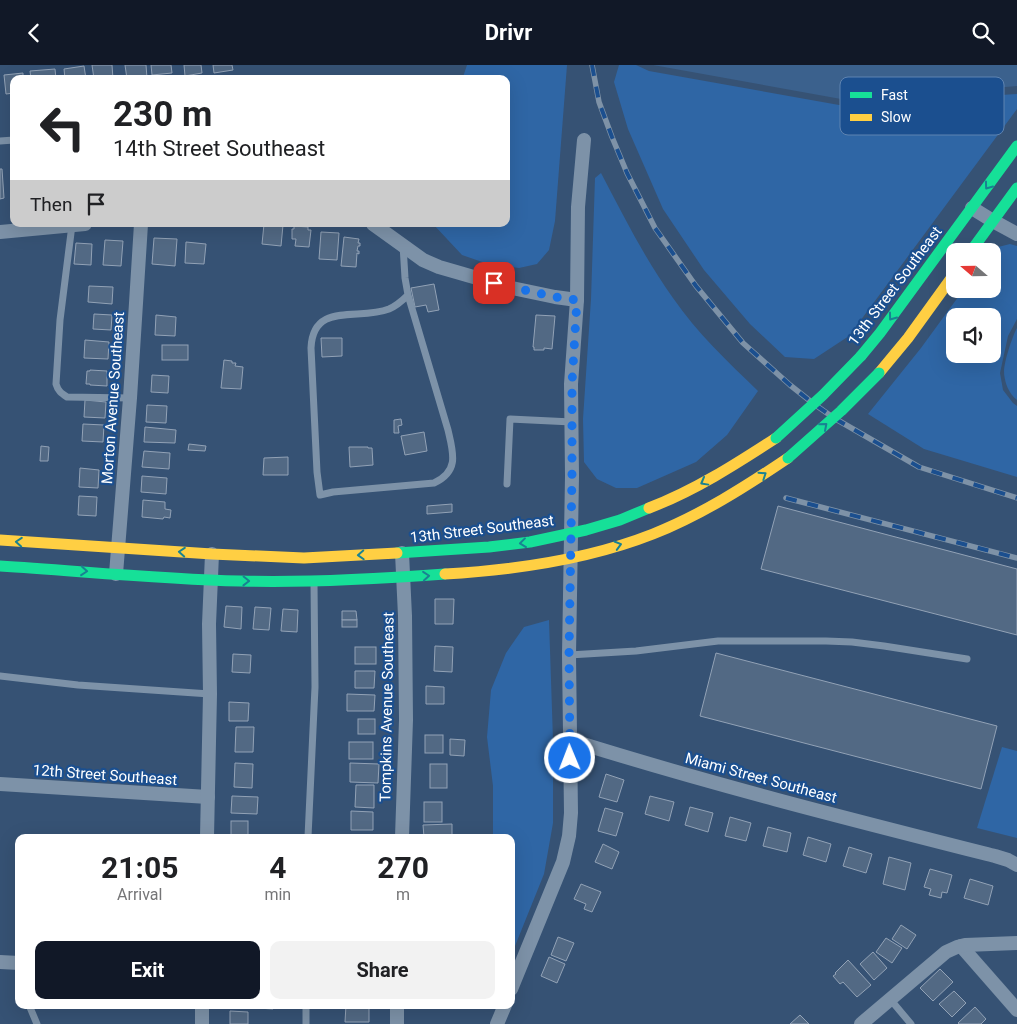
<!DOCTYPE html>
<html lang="en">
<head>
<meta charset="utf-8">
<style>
  body { margin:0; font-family:Roboto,sans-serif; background:#f2f2f2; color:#202124; height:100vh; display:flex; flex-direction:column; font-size:19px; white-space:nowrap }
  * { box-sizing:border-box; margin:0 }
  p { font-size:16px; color:#757577 }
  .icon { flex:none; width:28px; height:28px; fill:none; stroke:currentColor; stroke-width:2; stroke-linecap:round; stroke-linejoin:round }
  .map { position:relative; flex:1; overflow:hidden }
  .panel { position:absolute; left:15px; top:769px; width:500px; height:175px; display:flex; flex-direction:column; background:#fff; border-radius:10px; box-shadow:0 5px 20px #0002 }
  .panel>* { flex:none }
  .guide { position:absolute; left:10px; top:10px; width:500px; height:152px; border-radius:10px; box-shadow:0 5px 20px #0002; background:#fff; color:#202124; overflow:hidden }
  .needle { width:32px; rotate:290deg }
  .controls { position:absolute; left:946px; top:178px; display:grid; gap:10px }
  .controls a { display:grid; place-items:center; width:55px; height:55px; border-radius:10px; background:#fff; box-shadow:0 5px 20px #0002; font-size:25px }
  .pin { position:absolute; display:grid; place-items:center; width:42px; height:42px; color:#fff; margin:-21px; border-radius:10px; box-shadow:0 2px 8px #0006 }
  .me { position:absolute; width:55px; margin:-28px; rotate:359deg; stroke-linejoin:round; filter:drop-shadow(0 0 4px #0008) }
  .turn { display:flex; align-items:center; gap:18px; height:105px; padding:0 20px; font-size:22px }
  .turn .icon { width:65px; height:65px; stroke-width:2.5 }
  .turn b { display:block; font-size:35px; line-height:42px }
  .then { display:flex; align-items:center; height:48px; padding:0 20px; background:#0003; gap:10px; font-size:19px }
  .eta { display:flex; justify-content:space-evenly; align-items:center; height:85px; text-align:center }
  .eta b { font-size:30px; font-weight:700; line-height:35px }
  .primary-button { display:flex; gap:10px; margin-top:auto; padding:10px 20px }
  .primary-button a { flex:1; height:58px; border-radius:10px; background:#111827; color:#fff; font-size:20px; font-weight:700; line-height:58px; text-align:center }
  .primary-button a+a { background:#f2f2f2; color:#202124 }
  header { display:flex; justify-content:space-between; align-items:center; height:65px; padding:0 20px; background:#111827; color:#fff; font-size:22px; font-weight:700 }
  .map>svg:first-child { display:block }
  .green { fill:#2f66a5; fill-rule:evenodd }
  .water { fill:#3b618d }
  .building { fill:#526984; stroke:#92a2b6 }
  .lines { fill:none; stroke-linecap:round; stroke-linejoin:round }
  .lane { stroke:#7d92a8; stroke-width:7 }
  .street { stroke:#7d92a8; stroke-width:14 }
  .fast { stroke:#16e098; stroke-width:11 }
  .slow { stroke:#ffcf43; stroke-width:11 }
  .rail-casing { stroke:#7e92a7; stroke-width:5.5 }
  .rail { stroke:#1b4f8f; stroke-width:4; stroke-dasharray:11; stroke-linecap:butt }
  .fast-bridge { stroke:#16e098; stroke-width:11 }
  .oneway { stroke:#198292 }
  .route { stroke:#1a73e8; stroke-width:9; stroke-dasharray:0 16.2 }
  .labels { text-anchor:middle; stroke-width:4.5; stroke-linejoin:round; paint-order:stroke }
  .street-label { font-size:15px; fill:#fff; stroke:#1b4f8f }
  .key { fill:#1b4f8f; stroke:#5f84b1; stroke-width:1 }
  .key-label { font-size:14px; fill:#fff }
</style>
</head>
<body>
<header><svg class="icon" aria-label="back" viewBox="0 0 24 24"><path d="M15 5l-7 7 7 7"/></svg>Drivr<svg class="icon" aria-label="search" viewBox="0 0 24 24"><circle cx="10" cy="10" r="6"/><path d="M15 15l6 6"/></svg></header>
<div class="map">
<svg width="1017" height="959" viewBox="0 0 1017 959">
  <rect width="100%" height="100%" fill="#365274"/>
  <!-- green -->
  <g class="green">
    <path d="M467,0H567L555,156L549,185L537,199L519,203L488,199L462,190L433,159H506V14H423L463,12Z"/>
    <path d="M619,0H636L649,6L839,40L1017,29V44L849,271L814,294L785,292L750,259L704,205L663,144L628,64L614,17Z"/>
    <path d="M601,108C623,150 645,194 673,233C697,268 728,297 758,326L727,370L696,397L637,423H616L597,414L584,397L583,354L591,234L595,113Z"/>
    <path d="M1010,179L1017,181V254L1008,271L1000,308L1003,325L1013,338L1017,341V412L924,384L868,349L921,283L964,224H992L993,187L998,182ZM992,251V289H955V251Z"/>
    <path d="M1017,263V335C1009,329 1004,317 1004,306C1004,297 1012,272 1017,263Z"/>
    <path d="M549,555L553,675V758L544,809L511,891V772H493V721L487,672L491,625L506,588L524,562Z"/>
    <path d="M1002,682L1017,686V773L977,763Z"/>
  </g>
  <!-- water -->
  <path class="water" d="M653,0H1017V21L924,29L900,28L841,34Z"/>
  <!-- building -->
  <g class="building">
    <path d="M92,0H112L113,14H94Z"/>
    <path d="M125,0H146L147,13L127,14Z"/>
    <path d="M151,0H171L172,8L152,10Z"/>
    <path d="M184,0H201L202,8L185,11Z"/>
    <path d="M213,0H232L233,5L214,8Z"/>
    <path d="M84,1L86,14H65L64,4Z"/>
    <path d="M55,4L56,14H31L30,6Z"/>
    <path d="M23,8V14H14V28L6,29L4,10Z"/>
    <path d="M0,104H2L4,133L0,134Z"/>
    <path d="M264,159L283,160L281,181L262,179Z"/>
    <path d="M294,161L308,162V165H311L309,182L295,181L296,174H292V164H294Z"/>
    <path d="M321,167L339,168L337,195L319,194Z"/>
    <path d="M344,172L359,174L358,178H360V181H358L357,186H359V189L357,188L356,202L341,201Z"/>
    <path d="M154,173L177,174L175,201L152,199Z"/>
    <path d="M105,175L123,176L121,201L103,200Z"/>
    <path d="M186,177L206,179L204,199L185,198Z"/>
    <path d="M76,178L92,179L91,200L74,199Z"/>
    <path d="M434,219L439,245L428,247L426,240L415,242L411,223Z"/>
    <path d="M89,221L113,222L112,239L88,237Z"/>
    <path d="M94,249L112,250L111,265L93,264Z"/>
    <path d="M156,250L176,252L175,271L155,270Z"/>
    <path d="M536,250L555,251L552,284L544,283V285H534V282H533Z"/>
    <path d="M321,273H342V291L322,292Z"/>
    <path d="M85,275L109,277L108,294L84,293Z"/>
    <rect x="162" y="280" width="26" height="15"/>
    <path d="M224,295L232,296V298H236L235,301L243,302L241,324L221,323Z"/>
    <path d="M90,305L107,306V321L90,320V319H86L87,306H90Z"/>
    <path d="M152,310L169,311L168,328L151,327Z"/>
    <path d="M85,335L106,337L105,353L84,352Z"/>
    <path d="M147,340L167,341L166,358L146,357Z"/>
    <path d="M401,354L402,360L398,361L399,368H394V355Z"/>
    <path d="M83,359L104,360L103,377L82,376Z"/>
    <path d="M145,362L176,365L175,378L144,377Z"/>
    <path d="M424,367L427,386L405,390L401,371Z"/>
    <path d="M189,379L206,381L205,386L188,385Z"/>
    <path d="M41,381L49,382L48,396H40Z"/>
    <path d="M349,382H368V383H372L373,400L350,402Z"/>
    <path d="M144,386L170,388L169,404L142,402Z"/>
    <path d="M288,392V410H263L264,393Z"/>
    <path d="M80,403L99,405L98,423L79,422Z"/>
    <path d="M142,411L167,413L166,429L141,427Z"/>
    <path d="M79,431L97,432L96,451L78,450Z"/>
    <path d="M143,435L165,437V444L171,445L170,453L164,452L163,454L142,452Z"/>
    <path d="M452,439V447L427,449V441Z"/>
    <path d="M778,441L1017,504V570L761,504Z"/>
    <path d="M435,534H454L453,559H435Z"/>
    <path d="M226,541L242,542L241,564L224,562Z"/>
    <path d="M255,542L271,543L269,565L253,564Z"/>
    <path d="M283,544L298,545L297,567L281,566Z"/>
    <path d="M342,546H356L357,555H342Z"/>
    <rect x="342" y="555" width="15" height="7"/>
    <path d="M435,581L453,582L452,607L434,606Z"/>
    <rect x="355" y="582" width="21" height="17"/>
    <path d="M716,588L997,661L981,724L700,651Z"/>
    <path d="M233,589L251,590L250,608L232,607Z"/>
    <path d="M355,606H375L374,623H355Z"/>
    <path d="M426,621L444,622V639H426Z"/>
    <path d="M347,629L375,630L374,646H347Z"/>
    <path d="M229,637L249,638L248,656H229Z"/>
    <rect x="358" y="654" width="17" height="15"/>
    <path d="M236,662H254L253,687H235Z"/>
    <rect x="425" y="670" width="18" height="18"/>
    <path d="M450,674L465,675L464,691L450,690Z"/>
    <rect x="349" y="677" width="24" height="17"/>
    <path d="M235,698L253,699L252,723L234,722Z"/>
    <path d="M350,698L379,699L378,718L350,717Z"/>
    <rect x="430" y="699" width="17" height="24"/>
    <path d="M606,709L624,715L617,737L599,732Z"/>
    <path d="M356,720H374V743L355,742Z"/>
    <path d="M232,731L258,732L257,749L231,748Z"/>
    <path d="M650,731L674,737L669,756L645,749Z"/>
    <rect x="424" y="737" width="18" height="20"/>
    <path d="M690,742L713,748L708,767L685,760Z"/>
    <path d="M605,743L623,748L616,771L598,766Z"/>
    <path d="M351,746L373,747V765H351Z"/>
    <path d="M730,752L751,758L746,776L725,771Z"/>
    <rect x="231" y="756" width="17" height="16"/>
    <path d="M452,759V772H424L423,760Z"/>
    <path d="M768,762L791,768L787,787L763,781Z"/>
    <path d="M808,772L831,779L826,797L803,790Z"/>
    <path d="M603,779L619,787L612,804L595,797Z"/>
    <path d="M849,782L872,789L866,808L843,801Z"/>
    <path d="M889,792L911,798L905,825L883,819Z"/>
    <path d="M930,804L952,810L947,828L942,827L941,833L929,830L931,824L924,822Z"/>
    <path d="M970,814L993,821L988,840L964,833Z"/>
    <path d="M581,819L601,827L592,847L584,844L586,839L574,834Z"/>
    <path d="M901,860L916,870L907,884L892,874Z"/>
    <path d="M558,872L574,878L566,896L551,890Z"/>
    <path d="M886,873L902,883L892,898L876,887Z"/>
    <path d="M873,887L887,903L874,915L860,899Z"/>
    <path d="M549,892L565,899L557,918L541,911Z"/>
    <path d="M848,895L871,920L857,932L843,917L840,919L833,911L836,909L835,908Z"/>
    <path d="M940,904L953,917L933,936L920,923Z"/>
    <path d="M954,926L966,938L952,952L939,939Z"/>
    <path d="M242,940H273V944L242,942Z"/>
    <path d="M346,940H369V957H345Z"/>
    <path d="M975,942L986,954L981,959H959L958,958Z"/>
    <path d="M230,946L248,947V959H230Z"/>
    <path d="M800,950L809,959H790Z"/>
  </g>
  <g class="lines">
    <!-- lane -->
    <g class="lane">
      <path d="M0,76L14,75"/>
      <path d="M72,160L60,255L56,319C58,326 61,328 67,332L130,333"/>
      <path d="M403,180L405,213L408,230C402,236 396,241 389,244C359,256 313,236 311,283L317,407L320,430L333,427L434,418C460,406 453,387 448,365L408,230"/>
      <path d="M507,419L510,354L572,357"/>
      <path d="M569,590L636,586L718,576H826L852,577L884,581L967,594"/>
      <path d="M0,611L78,620L210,629"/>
      <path d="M308,772L315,622L314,517"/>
      <path d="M890,934L911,959"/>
      <path d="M29,940L37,959"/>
      <path d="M306,959V940"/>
    </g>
    <!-- street -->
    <g class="street">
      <path d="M972,143L993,156L1017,169"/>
      <path d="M373,159L423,195L439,202L512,223L555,232L577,235"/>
      <path d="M0,167L85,159"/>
      <path d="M402,488L405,551L406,655L402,772"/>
      <path d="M116,509L130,333L141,159"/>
      <path d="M570,675C710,719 853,755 995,791L1008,795L1017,800"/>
      <path d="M0,719L208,732"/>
      <path d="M207,772L210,629L209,559L212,489"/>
      <path d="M961,881L1017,945"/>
      <path d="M0,897L19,898"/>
      <path d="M511,924L563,797L569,771L571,748L569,590L572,411L571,319L577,235L578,142L584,75"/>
      <path d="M202,959V940"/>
      <path d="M397,959V940"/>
      <path d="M497,959L505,940"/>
      <path d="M861,959L946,887L957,882L965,880L1017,878"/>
    </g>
    <!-- fast -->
    <g class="fast">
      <path d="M971,186L1017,123"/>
      <path d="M861,291L880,268L1017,81"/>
      <path d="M397,488L489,482L530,477L586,465L620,455L649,443"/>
      <path d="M0,501C80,506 160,514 240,516C308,518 377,514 445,509"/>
    </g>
    <!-- slow -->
    <g class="slow">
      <path d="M879,308L908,273L955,208"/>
      <path d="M649,443C694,426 736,399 776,373"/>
      <path d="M0,475L212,489L304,493L397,488"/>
      <path d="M445,509C516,505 587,495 653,469C701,450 745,422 788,393"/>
    </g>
    <!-- rail casing -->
    <g class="rail-casing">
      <g id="rail">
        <path d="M592,0L599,37L612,72L627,108L655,163L696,221L743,278L790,320L814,339L834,353L919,402L1017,433"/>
        <path d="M786,433L1017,493"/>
      </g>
    </g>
    <!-- rail -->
    <use href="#rail" class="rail"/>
    <!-- fast-bridge -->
    <g class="fast-bridge">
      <path d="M776,373L823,330L861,291"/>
      <path d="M788,393L841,346L879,308"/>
    </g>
  </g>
  <!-- one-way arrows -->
  <defs><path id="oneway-chevron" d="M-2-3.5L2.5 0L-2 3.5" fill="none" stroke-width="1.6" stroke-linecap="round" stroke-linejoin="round" transform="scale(1.25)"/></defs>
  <g class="oneway">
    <use href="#oneway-chevron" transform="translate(988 121) rotate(126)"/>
    <use href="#oneway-chevron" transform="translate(892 252) rotate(126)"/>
    <use href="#oneway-chevron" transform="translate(824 361) rotate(-41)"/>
    <use href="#oneway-chevron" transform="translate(763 410) rotate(-34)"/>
    <use href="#oneway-chevron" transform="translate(704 417) rotate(151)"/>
    <use href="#oneway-chevron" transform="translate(19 477) rotate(-176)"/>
    <use href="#oneway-chevron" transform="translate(523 478) rotate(173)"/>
    <use href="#oneway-chevron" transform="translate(618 480) rotate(-16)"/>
    <use href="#oneway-chevron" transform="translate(182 487) rotate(-176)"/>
    <use href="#oneway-chevron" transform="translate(361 490) rotate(177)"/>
    <use href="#oneway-chevron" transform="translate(84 506) rotate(5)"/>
    <use href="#oneway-chevron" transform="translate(426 511) rotate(-5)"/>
    <use href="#oneway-chevron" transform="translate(246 516) rotate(1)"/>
  </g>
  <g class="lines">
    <!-- route -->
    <path class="route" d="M494,218L555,232L577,235L572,318V410L569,590L570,693"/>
  </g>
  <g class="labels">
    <!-- street labels -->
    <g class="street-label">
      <text transform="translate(895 221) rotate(-53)" y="5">13th Street Southeast</text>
      <text transform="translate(113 333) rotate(-86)" y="5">Morton Avenue Southeast</text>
      <text transform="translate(482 464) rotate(-7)" y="5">13th Street Southeast</text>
      <text transform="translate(387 642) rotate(-89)" y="5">Tompkins Avenue Southeast</text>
      <text transform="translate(105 710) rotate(4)" y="5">12th Street Southeast</text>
      <text transform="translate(761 713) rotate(15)" y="5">Miami Street Southeast</text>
    </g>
  </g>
  <!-- legend -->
  <rect x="840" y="12" width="164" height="58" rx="8" class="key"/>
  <rect x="850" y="27" width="22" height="6" fill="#16e098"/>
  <rect x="850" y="49" width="22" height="7" fill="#ffcf43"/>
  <g class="key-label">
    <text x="881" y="35">Fast</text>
    <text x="881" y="57">Slow</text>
  </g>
</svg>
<div class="controls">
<a><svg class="needle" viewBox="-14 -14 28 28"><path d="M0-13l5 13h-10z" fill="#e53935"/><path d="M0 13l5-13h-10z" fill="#757577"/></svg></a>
<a><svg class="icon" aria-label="sound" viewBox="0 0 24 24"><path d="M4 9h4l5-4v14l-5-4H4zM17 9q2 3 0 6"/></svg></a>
</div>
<div class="pin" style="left:494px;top:218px;background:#d93025"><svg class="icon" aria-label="arrive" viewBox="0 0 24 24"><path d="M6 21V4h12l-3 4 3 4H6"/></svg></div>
<svg class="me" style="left:570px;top:693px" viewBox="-20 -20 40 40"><circle r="17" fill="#1a73e8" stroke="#fff" stroke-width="3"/><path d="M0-11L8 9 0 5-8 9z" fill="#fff"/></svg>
<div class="guide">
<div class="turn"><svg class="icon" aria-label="left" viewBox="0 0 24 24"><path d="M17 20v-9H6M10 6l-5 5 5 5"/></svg><div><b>230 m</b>14th Street Southeast</div></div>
<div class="then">Then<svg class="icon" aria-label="arrive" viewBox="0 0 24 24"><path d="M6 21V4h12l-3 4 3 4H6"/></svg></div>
</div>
<section class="panel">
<div class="eta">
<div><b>21:05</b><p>Arrival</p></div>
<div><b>4</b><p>min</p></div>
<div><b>270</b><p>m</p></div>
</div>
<div class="primary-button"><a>Exit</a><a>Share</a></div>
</section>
</div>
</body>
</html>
